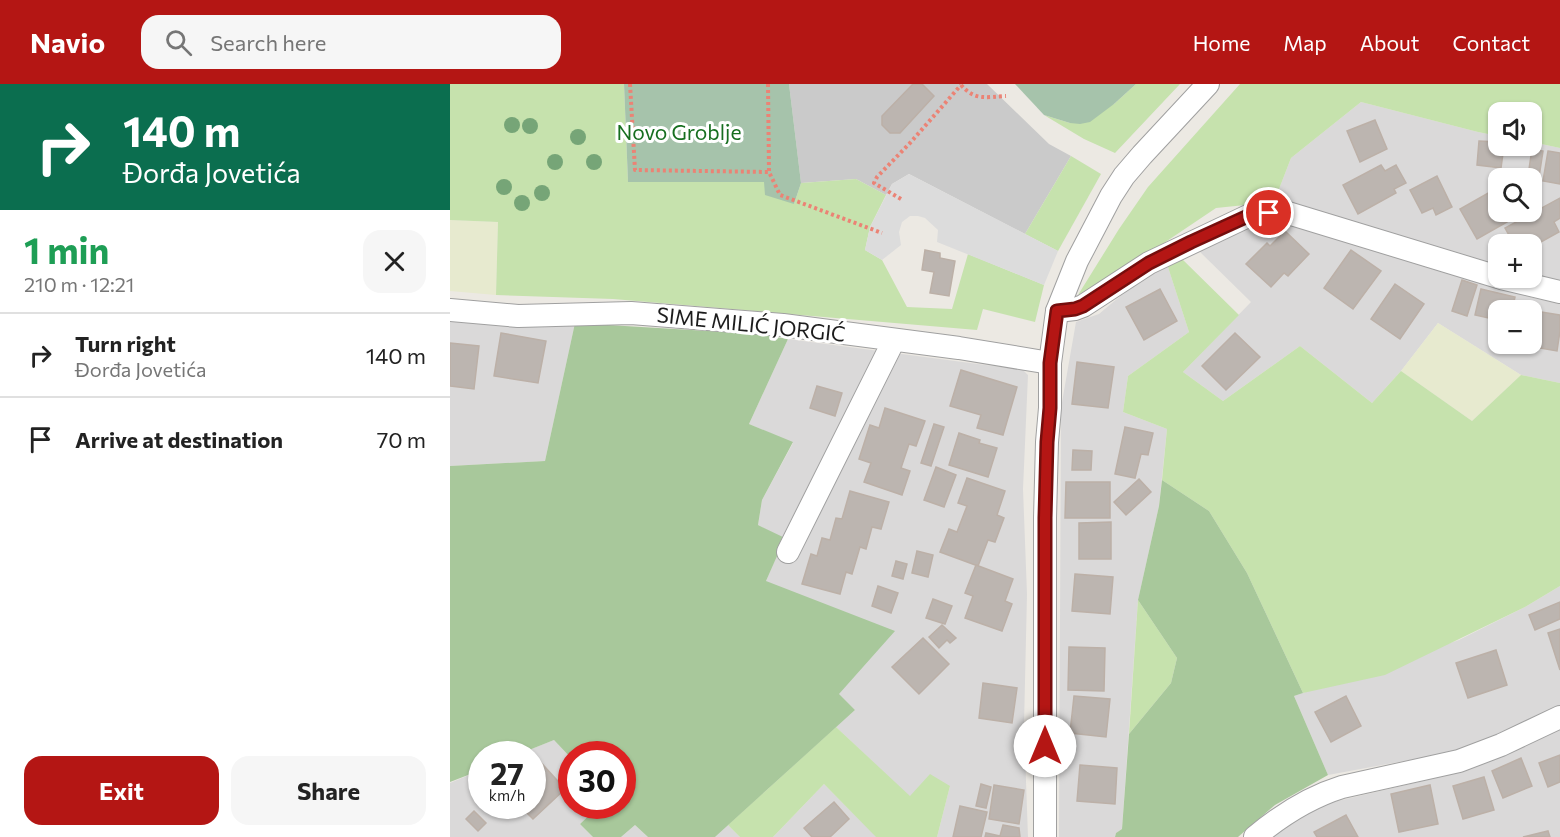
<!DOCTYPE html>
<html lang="en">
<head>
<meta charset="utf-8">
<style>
  body { margin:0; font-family:Commissioner,sans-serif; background:#f6f6f6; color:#222; height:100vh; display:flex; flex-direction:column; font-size:22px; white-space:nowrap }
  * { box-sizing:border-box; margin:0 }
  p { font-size:20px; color:#767676 }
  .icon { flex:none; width:33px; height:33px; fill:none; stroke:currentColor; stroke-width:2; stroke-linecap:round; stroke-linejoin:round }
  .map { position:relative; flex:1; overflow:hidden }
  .details { display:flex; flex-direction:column; background:#fff; width:450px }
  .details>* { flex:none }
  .top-card { background:#0b6e4f; color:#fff; overflow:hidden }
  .controls { position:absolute; left:1038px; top:18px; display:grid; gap:12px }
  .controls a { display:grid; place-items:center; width:54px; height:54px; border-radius:12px; background:#fff; box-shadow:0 2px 4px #0004; font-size:30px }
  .speed { position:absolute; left:18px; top:657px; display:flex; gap:12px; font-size:30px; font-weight:700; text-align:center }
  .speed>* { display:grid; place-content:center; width:78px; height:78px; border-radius:50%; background:#fff; box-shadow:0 2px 4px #0004; line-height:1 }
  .speed small { font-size:15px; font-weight:400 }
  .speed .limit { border:9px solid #d22; background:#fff; color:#111 }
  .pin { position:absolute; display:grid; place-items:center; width:51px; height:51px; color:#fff; margin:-26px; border:3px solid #fff; border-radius:50%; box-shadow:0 2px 6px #0007 }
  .me { position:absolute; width:66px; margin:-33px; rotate:0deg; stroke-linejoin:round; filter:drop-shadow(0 0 4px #0008) }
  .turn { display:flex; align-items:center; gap:21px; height:126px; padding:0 24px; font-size:27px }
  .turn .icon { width:78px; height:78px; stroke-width:2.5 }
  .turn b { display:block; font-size:42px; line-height:51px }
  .round { display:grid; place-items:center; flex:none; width:63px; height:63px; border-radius:18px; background:#f6f6f6 }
  .overview { display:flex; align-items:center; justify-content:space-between; height:102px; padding:0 24px }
  h1 { font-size:36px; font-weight:700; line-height:45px; color:#1e9e55 }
  .primary-button { display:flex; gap:12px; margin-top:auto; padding:12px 24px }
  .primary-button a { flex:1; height:69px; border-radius:18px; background:#b41614; color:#fff; font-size:24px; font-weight:700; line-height:69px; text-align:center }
  .primary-button a+a { background:#f6f6f6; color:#222 }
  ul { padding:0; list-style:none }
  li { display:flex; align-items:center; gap:18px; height:84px; padding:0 24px; border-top:2px solid #e0e0e0 }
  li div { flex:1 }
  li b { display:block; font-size:22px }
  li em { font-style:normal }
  header { display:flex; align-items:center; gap:36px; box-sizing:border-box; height:84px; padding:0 30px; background:#b41614; color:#fff }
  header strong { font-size:28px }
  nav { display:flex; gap:33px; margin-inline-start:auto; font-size:21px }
  .search { width:420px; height:54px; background:#f6f6f6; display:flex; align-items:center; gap:15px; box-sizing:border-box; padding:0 21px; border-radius:18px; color:#767676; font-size:22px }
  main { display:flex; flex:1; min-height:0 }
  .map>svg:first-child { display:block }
  .residential { fill:#dad9d9; fill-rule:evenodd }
  .religious { fill:#cacaca }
  .farmland { fill:#e7eacf }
  .grass { fill:#c6e2ad }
  .forest { fill:#a8c89b }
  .cemetery { fill:#a6c3ab }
  .parking { fill:#dcdcdc }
  .building { fill:#bcb5b0; stroke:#bcb0a7; stroke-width:1.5 }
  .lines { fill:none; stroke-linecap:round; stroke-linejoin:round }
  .street-casing { stroke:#a0a0a0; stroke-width:24 }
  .path { stroke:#eb8375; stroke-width:4; stroke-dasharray:3 3; stroke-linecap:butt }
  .street { stroke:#fff; stroke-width:22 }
  .tree { fill:#76a577 }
  .route-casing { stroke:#750e0d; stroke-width:15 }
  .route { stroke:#b41614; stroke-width:10 }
  .labels { text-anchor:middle; stroke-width:6; stroke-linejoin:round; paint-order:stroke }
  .park-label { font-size:21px; fill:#166e1f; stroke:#fff }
  .street-label { font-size:21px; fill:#1c1c1c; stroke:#fff }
</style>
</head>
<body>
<header>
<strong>Navio</strong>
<div class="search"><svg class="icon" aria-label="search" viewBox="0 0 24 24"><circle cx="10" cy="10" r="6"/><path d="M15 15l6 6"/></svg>Search here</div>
<nav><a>Home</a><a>Map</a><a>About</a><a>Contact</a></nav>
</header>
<main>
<section class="details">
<div class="top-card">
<div class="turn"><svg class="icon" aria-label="right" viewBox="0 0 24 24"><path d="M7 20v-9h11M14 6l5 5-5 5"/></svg><div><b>140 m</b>Đorđa Jovetića</div></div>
</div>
<div class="overview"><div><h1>1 min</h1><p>210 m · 12:21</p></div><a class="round"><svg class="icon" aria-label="close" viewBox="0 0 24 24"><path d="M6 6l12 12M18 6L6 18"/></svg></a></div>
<ul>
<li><svg class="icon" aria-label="right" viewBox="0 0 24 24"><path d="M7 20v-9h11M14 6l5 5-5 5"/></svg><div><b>Turn right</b><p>Đorđa Jovetića</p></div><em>140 m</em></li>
<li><svg class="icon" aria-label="arrive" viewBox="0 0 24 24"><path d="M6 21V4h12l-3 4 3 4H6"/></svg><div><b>Arrive at destination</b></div><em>70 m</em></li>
</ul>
<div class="primary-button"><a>Exit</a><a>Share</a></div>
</section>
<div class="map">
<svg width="1110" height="753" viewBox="0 0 1110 753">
  <rect width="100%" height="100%" fill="#ece9e3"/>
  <!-- residential -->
  <g class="residential">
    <path d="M911,18L1028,48L1048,52V62H1082V58L1110,64V198L1082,192V160H1048V183L824,118L841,74ZM1048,94H1082V128H1048Z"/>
    <path d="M835,139L1084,214L1110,220V299L1071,291L988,239L951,287L922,319L850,262L773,317L733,288L801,218L749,167L809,140ZM1048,226H1082V260H1048Z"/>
    <path d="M717,180L739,248L678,292L673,328L717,345L709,422L688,516L672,745L666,749L665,753H609L611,324L626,238L649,230L686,199Z"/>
    <path d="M0,234L125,239L95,377L0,382Z"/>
    <path d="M338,255L573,286L578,291L573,405L577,510L574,641L578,753H487L500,702L460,713L386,643L405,626L388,610L316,497L334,455L308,441L312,416L343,359L299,340Z"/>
    <path d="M1110,502V623L1063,645L1008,667L878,691L844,612L1009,556L1075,523Z"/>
    <path d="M1110,643V753H821L843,736L875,720L994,692Z"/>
    <path d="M104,656L121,674L122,722H149L130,740L143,753H0V699L31,686L32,722H82V670H69Z"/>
    <path d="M374,700L427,753H323Z"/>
    <path d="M185,741L198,753H171Z"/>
    <path d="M278,741L290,753H265Z"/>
  </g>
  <!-- religious -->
  <path class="religious" d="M339,0H537L599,60L621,72L575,150L459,90L442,100L436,111L406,95L351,99Z"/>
  <!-- farmland -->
  <g class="farmland">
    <path d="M0,136L48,138L46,211L0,207Z"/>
    <path d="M988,239L1071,291L1022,337L951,287Z"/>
  </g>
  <!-- grass -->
  <g class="grass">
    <path d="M0,0H174L178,98H315L344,120L351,99L406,95L436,111L420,143L415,166L432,176L457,223L502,225L518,170L594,201L585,238L533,225L527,246L163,215L46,211L48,138L0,136Z"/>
    <path d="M686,0H730L665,69L634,55L594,31L620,39L664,20Z"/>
    <path d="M790,0H1110V64L1082,58V28H1048V52L1028,48L911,18L841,74L824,118L766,124L708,163L628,211L669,145L698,103Z"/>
    <path d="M621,72L651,90L608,167L575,150Z"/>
    <path d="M731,174L789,231L733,288L773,317L850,262L922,319L951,287L1022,337L1071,291L1110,299V502L1075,523L935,591L853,609L797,489L759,427L712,396L717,345L673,328L678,292L739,248L717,180Z"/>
    <path d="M688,516L727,574L721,599L679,650Z"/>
    <path d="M386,643L460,712L480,690L500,702L487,753H426L374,700L323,753H290L278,741Z"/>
  </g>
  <!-- forest -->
  <g class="forest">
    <path d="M125,239L308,250L338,255L299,340L343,358L312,416L308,441L335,454L316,497L445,547L389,610L405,626L265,753H198L185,741L171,753H143L130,740L149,722H172V670H122L121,674L104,656L69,670H32L31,686L0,698V382L95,377Z"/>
    <path d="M712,396L759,427L797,489L853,609L844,612L878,691L825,721L788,753H665L666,749L672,745L679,650L721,599L727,574L688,516L709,422Z"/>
  </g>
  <!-- cemetery -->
  <g class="cemetery">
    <path d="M174,0H339L351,99L344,120L315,111L314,98H178Z"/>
    <path d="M565,0H686L664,20L640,38L630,40L620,39L594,31Z"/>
  </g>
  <!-- parking -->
  <path class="parking" d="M459,90L608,167L594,201L487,158L488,146L475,134L468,132H460L452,138L449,148L451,161L432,176L415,166L420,143L442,100Z"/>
  <!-- building -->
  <g class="building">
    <path d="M463,0H472L484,12L450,49H440L432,41V32Z"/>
    <path d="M925,36L937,65L910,78L897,47Z"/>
    <path d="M1029,57L1048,58V62H1054L1051,84L1027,81Z"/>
    <path d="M1082,65L1093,67L1089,93L1078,92Z"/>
    <path d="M1098,67L1110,69V100L1093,97Z"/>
    <path d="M931,81L935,87L946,81L956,99L944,105L946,109L908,130L893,101Z"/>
    <path d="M987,92L1002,123L986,131L983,124L972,129L960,106Z"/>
    <path d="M1040,108L1048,123V128H1051L1057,138L1027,155L1010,125Z"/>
    <path d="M1110,114V134L1104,138L1109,148L1082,163V160H1064L1055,144Z"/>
    <path d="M835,147L859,170L838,192L834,189L821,203L796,180L817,159L820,162Z"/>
    <path d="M475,166L490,169V174L505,177L499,212L480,209L484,188L472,186Z"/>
    <path d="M901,166L931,187L903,225L874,204Z"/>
    <path d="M1012,196L1027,201L1017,232L1002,227Z"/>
    <path d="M945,200L974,220L950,255L921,235Z"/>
    <path d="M710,205L727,237L694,256L676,223Z"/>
    <path d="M1031,205L1065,213L1062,226H1048V236L1025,231Z"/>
    <path d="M1079,226L1110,231V247L1107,267L1073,261V260H1082V226Z"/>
    <path d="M51,249L96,257L88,299L44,292Z"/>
    <path d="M785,249L810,273L776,306L752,282Z"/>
    <path d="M0,259L29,262L24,305L0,302Z"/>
    <path d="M627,278L664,283L658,324L622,320Z"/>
    <path d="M511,286L567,303L553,351L527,344L531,331L500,322Z"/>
    <path d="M367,302L392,309L385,332L360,324Z"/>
    <path d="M435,324L475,337L466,362L459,360L451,384L460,387L452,411L414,398L421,379L409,375L420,341L429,344Z"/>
    <path d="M484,340L494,343L481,382L471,379Z"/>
    <path d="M675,343L703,349L698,371L691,370L685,394L665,390Z"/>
    <path d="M509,349L530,356L529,359L547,364L538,393L499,381Z"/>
    <path d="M623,366L642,367L641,386H622Z"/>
    <path d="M486,383L506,391L494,423L474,416Z"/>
    <path d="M517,394L555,407L547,431L554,434L545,458L538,456L528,482L490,468L499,445L507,448L517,422L508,419Z"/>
    <path d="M689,395L701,408L676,431L664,418Z"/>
    <path d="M616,398H660V434H615Z"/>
    <path d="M400,407L439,418L431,445L422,443L416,465L410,463L402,490L396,488L390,510L352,500L361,470L367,472L372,454L380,456L386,434L392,435Z"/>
    <path d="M661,438V475H629V439Z"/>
    <path d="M467,467L483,471L478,493L462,489Z"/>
    <path d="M446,477L457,480L453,495L442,492Z"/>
    <path d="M526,481L563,495L555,517L562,520L552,547L515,534L523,512L515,509Z"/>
    <path d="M625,490L663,493L660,530L622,527Z"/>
    <path d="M428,502L448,509L441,529L422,522Z"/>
    <path d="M483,515L502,522L495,540L476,534Z"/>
    <path d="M1110,518V535L1085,546L1079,531Z"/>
    <path d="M492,541L506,554L500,559L497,556L489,564L479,553Z"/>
    <path d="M1110,545V586L1098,549Z"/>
    <path d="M473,554L499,580L469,610L442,583Z"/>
    <path d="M619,563L655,564L654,607L618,606Z"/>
    <path d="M1046,566L1057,601L1018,614L1006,579Z"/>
    <path d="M533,599L567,604L562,639L529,634Z"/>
    <path d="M624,612L660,615L656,653L620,649Z"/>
    <path d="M896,612L911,642L881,658L865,628Z"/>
    <path d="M1110,671V698L1098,703L1089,679Z"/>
    <path d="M85,672L115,705L83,735L70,722H82V675Z"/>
    <path d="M1071,674L1082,702L1053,714L1042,687Z"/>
    <path d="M630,681L667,684L665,720L627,717Z"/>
    <path d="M1034,693L1044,726L1013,735L1003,702Z"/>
    <path d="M531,700L541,703L536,724L526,722Z"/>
    <path d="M544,701L574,706L569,740L539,735Z"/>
    <path d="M980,701L988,740L949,748L941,710Z"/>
    <path d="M384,718L399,735L380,753H362L354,744Z"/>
    <path d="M510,722L537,728L531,753H503Z"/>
    <path d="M24,727L36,739L28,747L16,735Z"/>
    <path d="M896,731L908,753H867L864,748Z"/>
    <path d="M553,741L569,744L570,753H535L536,749L550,752Z"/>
    <path d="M1098,747L1100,753H1073Z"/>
  </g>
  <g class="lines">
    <!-- street casing -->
    <g class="street-casing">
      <g id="street">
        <path d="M1051,194L1110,208"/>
        <path d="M0,226L68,232L181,229L333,241L509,264L600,279"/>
        <path d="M607,227L625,225L633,222L699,179L798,132L819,129H838L1048,193"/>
        <path d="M338,468L444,256"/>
        <path d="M595,753V434L597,358L600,324V279L607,227L627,177L661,112L674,92L692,71L758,0"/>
        <path d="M805,753C830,732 860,713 892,703L1009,677L1051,661L1110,633"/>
      </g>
    </g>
    <!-- path -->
    <g class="path">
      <path d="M180,0L185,86L319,88"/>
      <path d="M318,0L319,88L330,111L432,149"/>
      <path d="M511,1C525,17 536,13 556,12"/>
      <path d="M451,115L424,99L427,93L460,59L511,1"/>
    </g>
    <!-- street -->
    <use href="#street" class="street"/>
  </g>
  <!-- trees -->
  <g class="tree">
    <circle cx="62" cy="41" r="8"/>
    <circle cx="80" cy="42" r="8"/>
    <circle cx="128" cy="53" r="8"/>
    <circle cx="105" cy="78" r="8"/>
    <circle cx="144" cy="78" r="8"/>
    <circle cx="54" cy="103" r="8"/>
    <circle cx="92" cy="109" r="8"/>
    <circle cx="72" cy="119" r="8"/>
  </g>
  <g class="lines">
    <!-- route casing -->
    <g class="route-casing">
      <path id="route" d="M595,662V434L597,358L600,324V279L607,227L625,225L633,222L699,179L741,158L798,132L819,129"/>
    </g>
    <!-- route -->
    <use href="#route" class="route"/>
  </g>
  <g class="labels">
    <!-- park labels -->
    <g class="park-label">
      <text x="229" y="56">Novo Groblje</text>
    </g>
    <!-- street labels -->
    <g class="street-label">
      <text transform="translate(301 241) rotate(6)" y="7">SIME MILIĆ JORGIĆ</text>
    </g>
  </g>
</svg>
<div class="controls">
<a><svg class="icon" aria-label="sound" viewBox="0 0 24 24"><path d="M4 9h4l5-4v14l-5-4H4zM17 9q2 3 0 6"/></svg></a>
<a><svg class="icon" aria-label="search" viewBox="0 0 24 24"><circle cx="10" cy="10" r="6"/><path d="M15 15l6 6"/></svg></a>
<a>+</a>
<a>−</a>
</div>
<div class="speed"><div>27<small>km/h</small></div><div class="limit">30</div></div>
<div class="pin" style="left:819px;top:129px;background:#d93025"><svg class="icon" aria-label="arrive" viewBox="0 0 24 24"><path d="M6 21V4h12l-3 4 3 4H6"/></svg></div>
<svg class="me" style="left:595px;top:662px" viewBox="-20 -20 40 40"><circle r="19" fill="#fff"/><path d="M0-13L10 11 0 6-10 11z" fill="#b41614"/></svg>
</div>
</main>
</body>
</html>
